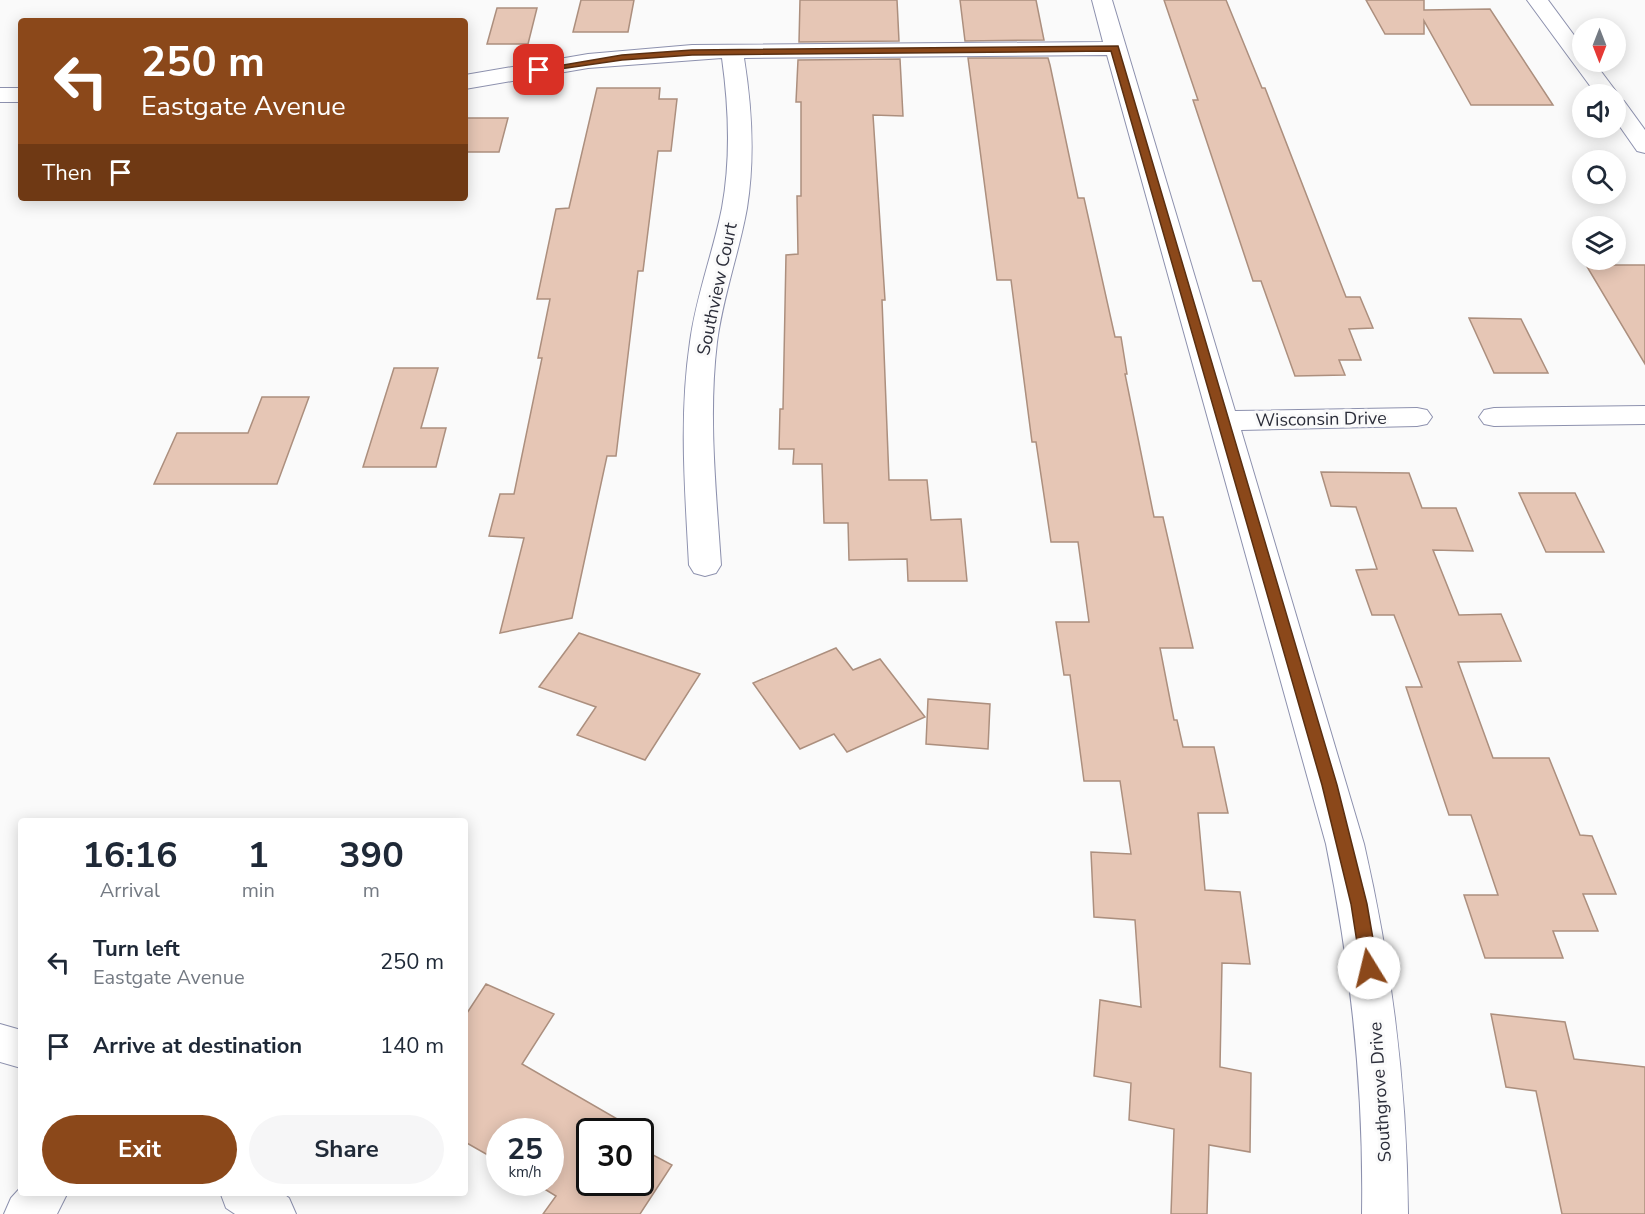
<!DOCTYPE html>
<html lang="en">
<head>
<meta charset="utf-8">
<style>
  body { margin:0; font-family:"Nunito Sans",sans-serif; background:#f6f6f7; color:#1f2937; height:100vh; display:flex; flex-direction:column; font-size:22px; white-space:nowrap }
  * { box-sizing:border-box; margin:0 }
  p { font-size:20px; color:#747a83 }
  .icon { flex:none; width:33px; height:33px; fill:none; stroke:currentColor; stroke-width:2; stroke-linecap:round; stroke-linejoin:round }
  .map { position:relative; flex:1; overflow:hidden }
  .sheet { position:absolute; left:18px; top:818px; width:450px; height:378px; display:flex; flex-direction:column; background:#fff; border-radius:6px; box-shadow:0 3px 15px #0003 }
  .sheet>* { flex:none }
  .guide { position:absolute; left:18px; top:18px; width:450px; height:183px; border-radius:6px; box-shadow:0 3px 15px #0003; background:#8b481a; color:#fff; overflow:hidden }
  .needle { width:39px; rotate:180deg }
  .fabs { position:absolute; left:1572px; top:18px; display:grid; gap:12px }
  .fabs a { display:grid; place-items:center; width:54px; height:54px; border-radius:50%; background:#fff; box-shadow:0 3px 15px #0003; font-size:30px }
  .speed { position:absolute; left:486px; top:1118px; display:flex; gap:12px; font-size:30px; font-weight:700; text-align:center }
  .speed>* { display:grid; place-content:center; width:78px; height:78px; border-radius:50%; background:#fff; box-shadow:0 3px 15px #0003; line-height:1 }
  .speed small { font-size:15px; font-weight:400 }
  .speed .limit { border:3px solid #111; border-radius:9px; background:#fff; color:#111 }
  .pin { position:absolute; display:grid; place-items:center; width:51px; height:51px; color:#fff; margin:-26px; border-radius:12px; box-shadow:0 3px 9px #0006 }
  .me { position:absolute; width:66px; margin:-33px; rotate:351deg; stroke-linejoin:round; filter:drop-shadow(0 0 4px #0008) }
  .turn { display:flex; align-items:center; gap:21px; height:126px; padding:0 24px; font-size:27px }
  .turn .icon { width:78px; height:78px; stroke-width:2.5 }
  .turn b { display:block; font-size:42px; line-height:51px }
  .then { display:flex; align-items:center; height:57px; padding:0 24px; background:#0003; gap:12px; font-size:22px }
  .eta { display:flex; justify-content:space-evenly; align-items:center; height:102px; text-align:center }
  .eta b { font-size:36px; font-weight:700; line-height:42px }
  .action { display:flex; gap:12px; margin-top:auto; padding:12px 24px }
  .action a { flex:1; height:69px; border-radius:36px; background:#8b481a; color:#fff; font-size:24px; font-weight:700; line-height:69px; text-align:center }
  .action a+a { background:#f6f6f7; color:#1f2937 }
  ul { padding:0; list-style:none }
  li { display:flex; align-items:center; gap:18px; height:84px; padding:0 24px }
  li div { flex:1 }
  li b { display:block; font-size:22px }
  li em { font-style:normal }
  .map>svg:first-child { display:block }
  .building { fill:#e6c6b5; stroke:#ac8f7e; stroke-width:1.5 }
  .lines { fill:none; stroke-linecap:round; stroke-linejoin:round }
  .minor-casing { stroke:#8d91ae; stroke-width:2 }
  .tertiary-casing { stroke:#8d91ae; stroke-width:2 }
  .minor { fill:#fff; fill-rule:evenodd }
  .tertiary { fill:#fff; fill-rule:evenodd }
  .route { fill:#8b481a; stroke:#5a2f11; stroke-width:1.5 }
  .labels { text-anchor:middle; stroke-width:6; stroke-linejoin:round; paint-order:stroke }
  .street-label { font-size:18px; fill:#2c2e3a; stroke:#fafafa }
</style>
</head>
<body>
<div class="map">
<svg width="1645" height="1214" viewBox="0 0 1645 1214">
  <rect width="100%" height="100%" fill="#fafafa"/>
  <!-- building -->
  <g class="building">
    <path d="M581,0H634L628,32H573Z"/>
    <path d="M800,0H897L899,41L799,42Z"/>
    <path d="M960,0H1036L1044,40L965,41Z"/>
    <path d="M1164,0H1226L1262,88H1265L1346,297H1360L1373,328L1349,329L1361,360H1339L1345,375L1295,376L1261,281H1253L1193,100H1198Z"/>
    <path d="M1366,0H1424V10L1490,9L1553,105H1471L1424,21V34H1385Z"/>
    <path d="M497,8H537L528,44H487Z"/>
    <path d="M968,58H1048L1050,65L1078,198H1084L1115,337H1121L1127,374H1125L1154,517H1163L1193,648H1160L1174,720H1177L1183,747H1214L1228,813H1198L1205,890L1240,892L1250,964L1222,963L1220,1067L1251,1073L1250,1152L1209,1145L1207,1214H1171L1174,1129L1129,1120L1131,1083L1094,1076L1100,1000L1141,1007L1135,920L1094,917L1091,852L1131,854L1120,781H1084L1070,675H1064L1056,622H1089L1078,542H1051L1036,442H1032L1011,280H997Z"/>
    <path d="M900,59L903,116L873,115L885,300H882L889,480H927L931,520L961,519L967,581H908L907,559L849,560L848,523H824L822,464H793L794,449H779L780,409H783L786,255L798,254L797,196H801V102H796L798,60Z"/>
    <path d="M597,88H660L659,99H677L671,151H658L643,271H638L616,456H607L572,618L500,633L524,538L489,536L500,494H514L542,358H538L550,299H537L556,209L569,208Z"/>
    <path d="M465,118H508L499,152H465Z"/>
    <path d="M1586,265H1645V364Z"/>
    <path d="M1469,318L1521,319L1548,373H1494Z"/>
    <path d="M394,368H438L421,428H446L436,467H363Z"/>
    <path d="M262,397H309L277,484H154L177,433H248Z"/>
    <path d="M1321,472L1409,473L1422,508H1456L1473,551L1433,550L1459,615L1501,614L1521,661L1458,662L1493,758H1549L1580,835L1592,836L1616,894H1583L1598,931H1553L1563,958H1485L1464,895H1498L1471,815H1449L1406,687H1422L1394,615H1372L1356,570L1377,569L1356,507L1331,506Z"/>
    <path d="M1519,493H1575L1604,552H1546Z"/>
    <path d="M579,633L700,674L645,760L577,735L596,707L539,687Z"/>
    <path d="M836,648L853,670L880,659L925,717L847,752L834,734L800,749L753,683Z"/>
    <path d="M928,699L990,704L988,749L926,744Z"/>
    <path d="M486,984L554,1014L522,1064L638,1131H590V1182H640V1148L672,1165L640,1214H543L556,1196L533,1182H550V1131H500V1162L465,1142V1016Z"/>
    <path d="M1491,1014L1565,1022L1574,1059L1645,1067V1214H1562L1536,1091L1506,1087Z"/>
  </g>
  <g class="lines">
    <!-- minor casing -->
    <g class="minor-casing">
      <g id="minor">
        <path d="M1092,0H1112L1235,411L1417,408L1427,410L1432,417L1427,424L1417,426L1241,430L1364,844C1392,966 1407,1088 1408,1214H1362C1364,1089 1351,967 1326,844L1107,55L744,58C752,108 755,158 747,208C739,253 723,296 717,342C708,416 716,490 721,565L716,573L705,576L694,573L689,565C685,490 679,416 690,342C696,296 713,253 722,208C731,159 729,108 722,58L588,68L465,89V75L588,54L692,45L1103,42Z"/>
        <path d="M1527,0H1548L1582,46V62H1594L1618,94L1616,98V94H1596Z"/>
        <rect x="0" y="88" width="21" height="14"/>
        <path d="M1616,99L1624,101L1645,130V153L1637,151L1616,121Z"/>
        <path d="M1645,406V424L1494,426L1484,424L1479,417L1484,410L1494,408Z"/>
        <path d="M21,1187V1192H68L57,1214H4L11,1198Z"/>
      </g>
    </g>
    <!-- tertiary casing -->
    <g class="tertiary-casing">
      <g id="tertiary">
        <path d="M0,1024L21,1030V1068L0,1062Z"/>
        <path d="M220,1192H281L289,1198L296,1214H235L226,1208Z"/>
      </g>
    </g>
    <!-- minor -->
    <use href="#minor" class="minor"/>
    <!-- tertiary -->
    <use href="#tertiary" class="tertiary"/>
  </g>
  <!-- route -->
  <path class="route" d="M1118,46L1337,785L1367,904L1378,968L1375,974L1369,976L1363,974L1361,968L1351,904L1322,785L1111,51L692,55L622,60L539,72L534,70L622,55L692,50Z"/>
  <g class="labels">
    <!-- street labels -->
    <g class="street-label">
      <text transform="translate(717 289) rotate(-78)" y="6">Southview Court</text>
      <text transform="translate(1321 419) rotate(-1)" y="6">Wisconsin Drive</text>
      <text transform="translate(1380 1092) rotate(-94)" y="6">Southgrove Drive</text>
    </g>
  </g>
</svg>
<div class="fabs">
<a><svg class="needle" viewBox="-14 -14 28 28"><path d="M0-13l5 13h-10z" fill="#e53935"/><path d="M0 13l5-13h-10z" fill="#747a83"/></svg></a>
<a><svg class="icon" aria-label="sound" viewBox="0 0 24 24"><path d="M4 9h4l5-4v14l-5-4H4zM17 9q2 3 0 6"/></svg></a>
<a><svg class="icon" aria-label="search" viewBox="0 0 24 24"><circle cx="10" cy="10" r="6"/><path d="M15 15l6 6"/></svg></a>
<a><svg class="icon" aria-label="layers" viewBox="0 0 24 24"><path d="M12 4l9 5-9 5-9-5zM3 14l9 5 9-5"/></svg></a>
</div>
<div class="speed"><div>25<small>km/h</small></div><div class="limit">30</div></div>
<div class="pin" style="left:539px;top:70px;background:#d93025"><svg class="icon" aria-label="arrive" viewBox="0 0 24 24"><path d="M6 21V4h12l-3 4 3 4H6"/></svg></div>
<svg class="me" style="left:1369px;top:968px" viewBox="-20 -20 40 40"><circle r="19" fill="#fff"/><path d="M0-13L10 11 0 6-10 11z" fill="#8b481a"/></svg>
<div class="guide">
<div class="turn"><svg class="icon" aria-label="left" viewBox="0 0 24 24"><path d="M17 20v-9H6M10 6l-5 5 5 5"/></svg><div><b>250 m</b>Eastgate Avenue</div></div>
<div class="then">Then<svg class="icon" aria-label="arrive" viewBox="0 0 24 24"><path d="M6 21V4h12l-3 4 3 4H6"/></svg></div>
</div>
<section class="sheet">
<div class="eta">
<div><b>16:16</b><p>Arrival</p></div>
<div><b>1</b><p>min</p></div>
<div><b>390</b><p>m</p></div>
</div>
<ul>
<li><svg class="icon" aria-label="left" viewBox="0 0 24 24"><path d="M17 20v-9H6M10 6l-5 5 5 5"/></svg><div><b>Turn left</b><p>Eastgate Avenue</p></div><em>250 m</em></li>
<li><svg class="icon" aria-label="arrive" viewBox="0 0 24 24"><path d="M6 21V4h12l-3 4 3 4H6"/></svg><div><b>Arrive at destination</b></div><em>140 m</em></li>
</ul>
<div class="action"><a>Exit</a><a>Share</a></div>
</section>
</div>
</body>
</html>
